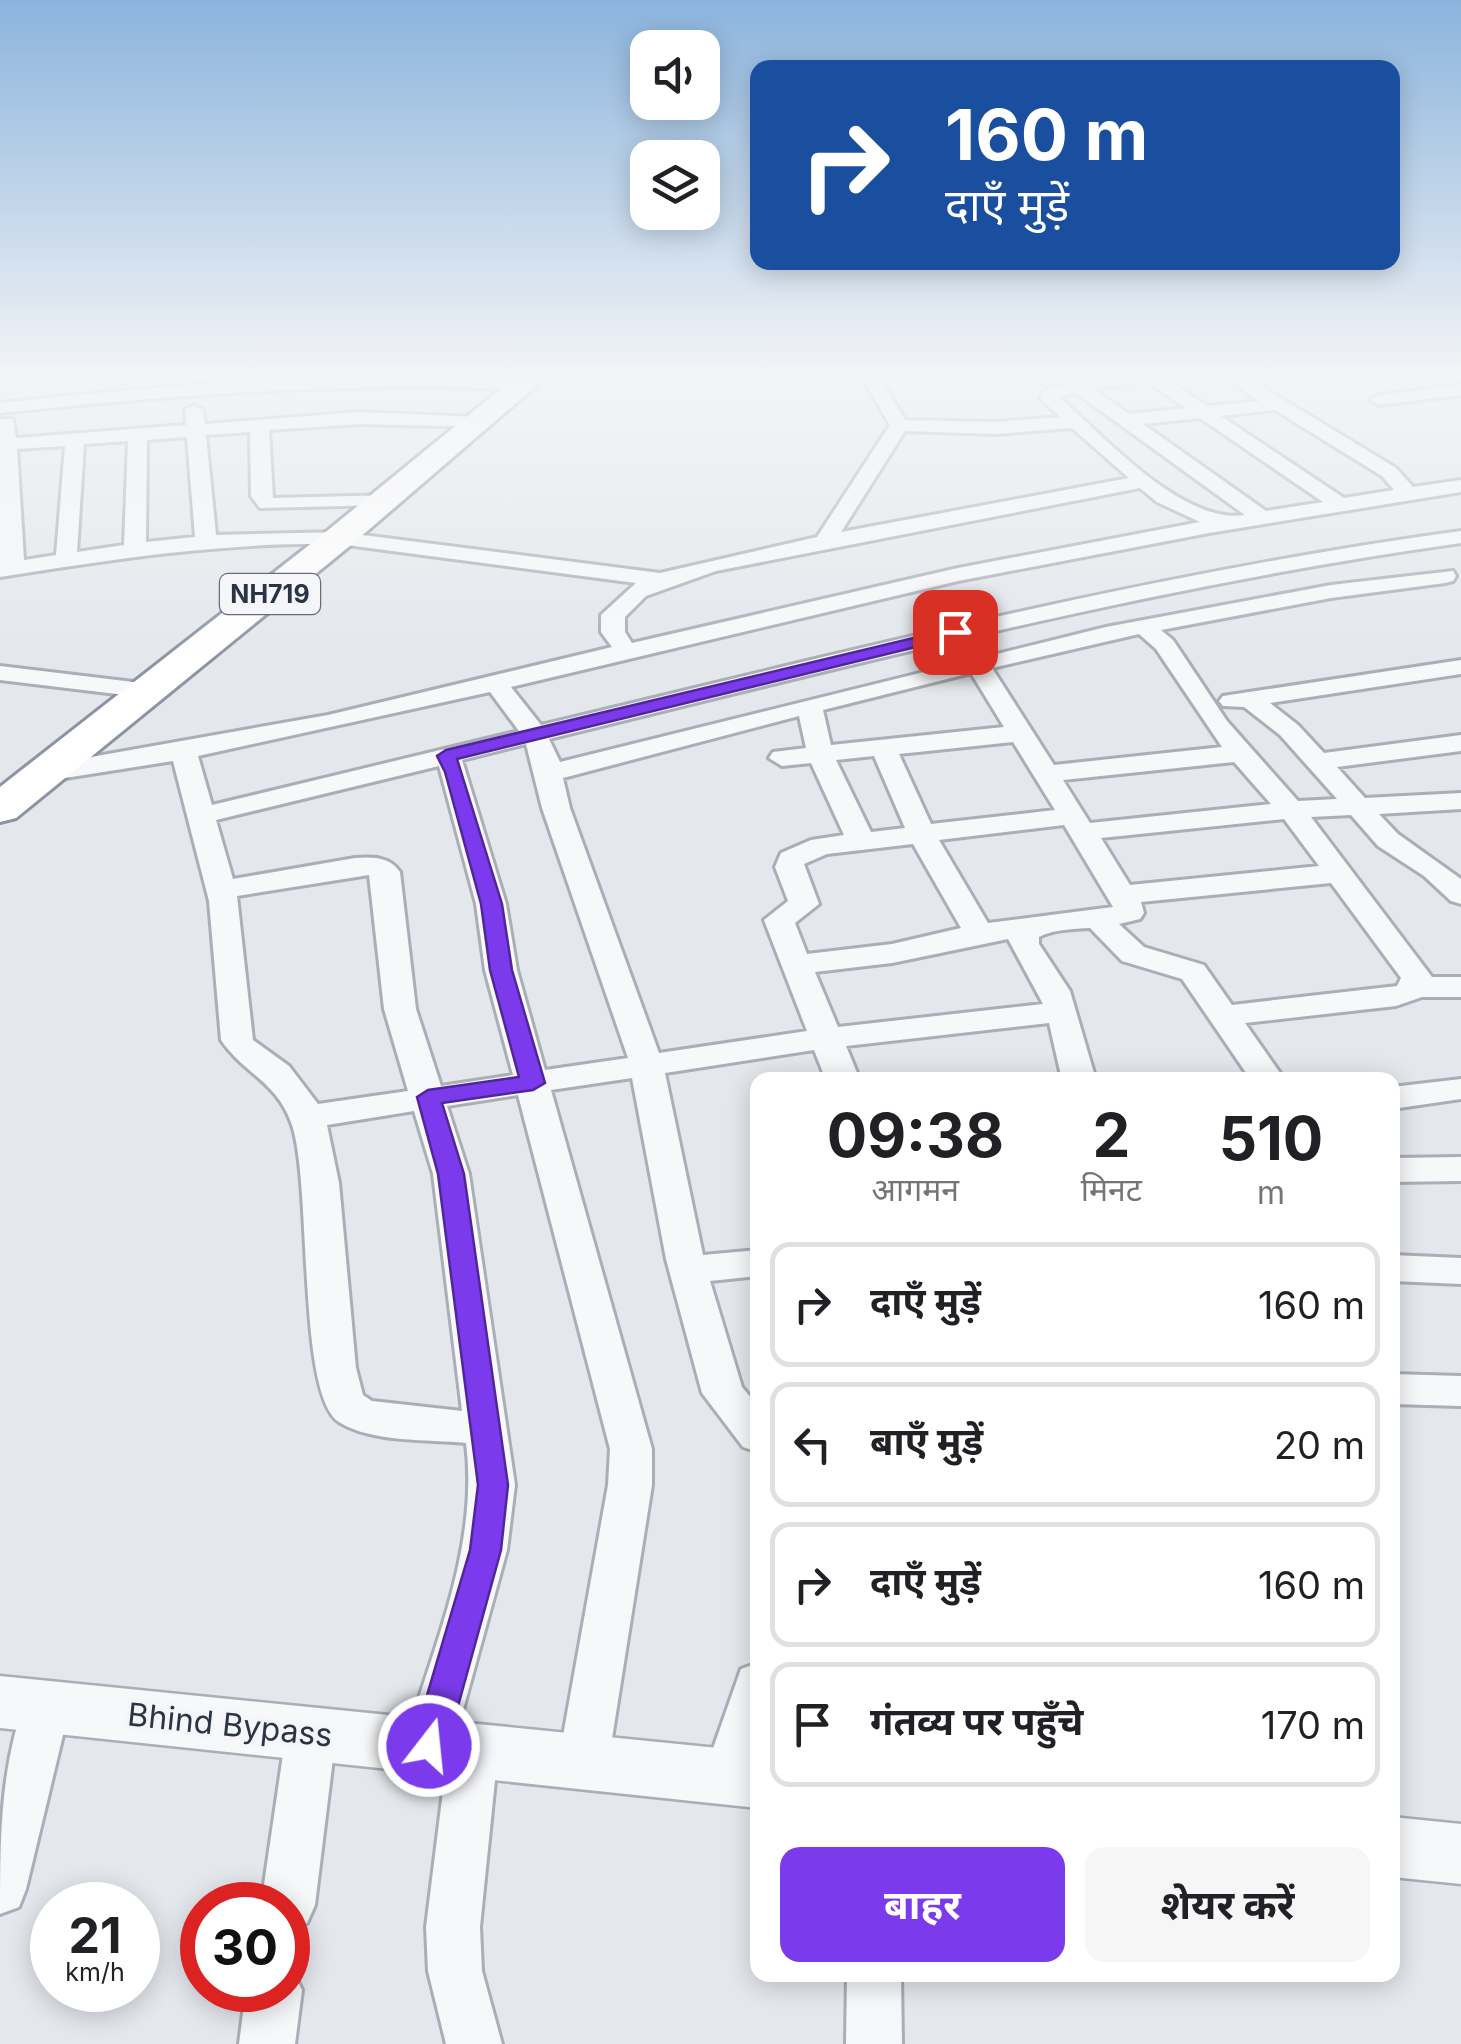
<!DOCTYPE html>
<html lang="hi">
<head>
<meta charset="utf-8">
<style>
  body { margin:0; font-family:Inter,"Noto Sans Devanagari",sans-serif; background:#f6f6f6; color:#202124; height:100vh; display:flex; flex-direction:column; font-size:38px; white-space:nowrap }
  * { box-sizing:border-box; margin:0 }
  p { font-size:32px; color:#757577 }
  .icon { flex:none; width:55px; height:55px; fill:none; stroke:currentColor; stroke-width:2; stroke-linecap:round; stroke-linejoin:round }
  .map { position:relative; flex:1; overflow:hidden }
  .drawer { position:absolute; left:750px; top:1072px; width:650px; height:910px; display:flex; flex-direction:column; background:#fff; border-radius:20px; box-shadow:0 5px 25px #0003 }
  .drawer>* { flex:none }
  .top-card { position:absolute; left:750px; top:60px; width:650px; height:210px; border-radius:20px; box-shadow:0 5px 25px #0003; background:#1a4fa0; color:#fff; overflow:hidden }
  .tools { position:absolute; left:630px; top:30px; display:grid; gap:20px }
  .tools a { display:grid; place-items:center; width:90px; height:90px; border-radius:20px; background:#fff; box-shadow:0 5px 25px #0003; font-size:50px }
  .speed { position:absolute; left:30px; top:1882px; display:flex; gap:20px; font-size:50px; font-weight:700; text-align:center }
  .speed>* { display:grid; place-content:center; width:130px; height:130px; border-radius:50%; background:#fff; box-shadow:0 5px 25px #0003; line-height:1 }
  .speed small { font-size:25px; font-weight:400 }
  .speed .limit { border:15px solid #d22; background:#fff; color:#111 }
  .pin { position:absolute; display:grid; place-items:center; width:85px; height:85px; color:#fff; margin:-42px; border-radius:20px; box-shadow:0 5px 15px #0006 }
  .me { position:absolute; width:110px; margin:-55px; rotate:16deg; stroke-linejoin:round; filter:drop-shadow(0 0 8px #0008) }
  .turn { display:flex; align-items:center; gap:35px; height:210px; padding:0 30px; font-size:45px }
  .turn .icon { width:130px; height:130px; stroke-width:2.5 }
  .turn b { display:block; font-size:70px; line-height:85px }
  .eta { display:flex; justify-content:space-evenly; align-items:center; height:170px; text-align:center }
  .eta b { font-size:60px; font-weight:700; line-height:70px }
  .primary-button { display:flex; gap:20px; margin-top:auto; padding:20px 30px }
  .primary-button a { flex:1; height:115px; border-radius:20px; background:#7c3aed; color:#fff; font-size:40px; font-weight:700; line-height:115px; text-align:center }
  .primary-button a+a { background:#f6f6f6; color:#202124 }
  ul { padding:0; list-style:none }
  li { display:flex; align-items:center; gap:30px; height:125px; margin:0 20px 15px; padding:0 10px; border:5px solid #e0e0e0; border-radius:20px }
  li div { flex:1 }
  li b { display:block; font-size:38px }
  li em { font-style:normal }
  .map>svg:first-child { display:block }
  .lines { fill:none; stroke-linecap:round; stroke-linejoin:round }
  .minor-casing { stroke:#a9aeb7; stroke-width:6 }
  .tertiary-casing { stroke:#a9aeb7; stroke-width:5 }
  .trunk-casing { stroke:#8b94a3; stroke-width:6 }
  .minor { fill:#f7f8fa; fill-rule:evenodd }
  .tertiary { fill:#f7f8fa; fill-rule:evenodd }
  .trunk { fill:#fff; fill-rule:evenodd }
  .route { fill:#7c3aed; stroke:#51269a; stroke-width:2.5 }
  .labels { text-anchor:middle; stroke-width:9; stroke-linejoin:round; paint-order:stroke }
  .shield { fill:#f4f6f9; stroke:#676e7b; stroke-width:2.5 }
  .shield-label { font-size:25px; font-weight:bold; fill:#2b3445 }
  .near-street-label { font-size:32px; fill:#2b3445; stroke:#f4f6f9 }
</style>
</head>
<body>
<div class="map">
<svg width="1461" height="2044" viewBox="0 0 1461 2044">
  <rect width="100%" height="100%" fill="#e4e7ec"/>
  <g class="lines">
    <!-- minor casing -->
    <g class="minor-casing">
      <g id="minor">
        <path d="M860,374H878L905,420L995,422L1060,417L1040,398L1046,389L1064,385L1057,378L1061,374H1072L1081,380L1112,374H1200L1191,379L1169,381L1207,406L1260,401L1220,374H1241L1396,468L1413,487L1461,480V492L1209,533L958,581L511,687L541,725C846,652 1150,573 1461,531V543C1152,586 852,665 549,739L560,762L1106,627L1331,585L1453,571L1456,576L1453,581L1445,583L1331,598L1161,630L1173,640L1227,721L1298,801L1337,799L1280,735L1244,707L1223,706L1219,701L1223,696L1461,660V674L1270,703L1298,725L1324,753L1461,735V751L1337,767L1365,798L1461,793V809L1379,814L1398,834L1461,879V904L1451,901L1424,876L1378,846L1351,815L1311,817L1432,977H1461V997H1422L1396,1006L1245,1023L1285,1080H1251L1182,979L1122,961L1090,928C1073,929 1055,929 1039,937V944L1070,991L1096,1080H1062L1049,1023L846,1046L860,1080H826L814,1050L665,1073L703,1255L758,1250V1276L710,1281L742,1387L758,1406V1452L743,1447L702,1393L666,1259L632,1078L551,1090L652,1449V1485L608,1764L601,1780L583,1786L565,1780L558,1764L608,1485L610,1449L518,1095L447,1106L469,1174L515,1485L507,1550L456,1735L473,1729L490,1735L498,1751L480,1927L482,1971L502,2044H446L428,1971L426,1927L447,1759L429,1767L412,1761L404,1745C433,1648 479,1546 466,1443C428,1439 372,1443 339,1422C297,1395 312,1184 292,1125C277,1081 245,1075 221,1040L209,901L173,761L46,781L33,773L46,765L328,715L612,647L601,632V615L636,583L339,544C224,542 113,559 0,577V419H13L16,438L186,425L185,410L194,405L203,410L205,424L359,412L477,417L484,419V427L359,424L269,430L273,498L393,495L396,499L386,505L260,508L251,496L250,432L206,435L216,535L339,532L660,573L817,537L890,425ZM1148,382L1186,408L1129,414L1092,388ZM1075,392L1245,515C1182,525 1103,435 1059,397ZM1275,410L1382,476L1394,490L1344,498L1221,416ZM1200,418L1323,502L1266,511L1143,424ZM1072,428L1129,478L841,532L905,431L995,434ZM187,437L195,537L146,542L147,440ZM128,441L124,545L77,552L84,444ZM65,446L56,555L24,560L17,449ZM1140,488L1157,502L1200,522L958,568L632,643L625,632V617L646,596L716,571ZM1139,634L1156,649L1222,747L1054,765L992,668ZM971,673L1004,727L831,745L823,710ZM490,692L519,731L212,805L198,756ZM799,716L806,748L773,752L769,758L782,766L811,763L844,835L811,840L781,853L775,867L788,901L764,920L807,1031L659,1053L570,808L563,778ZM1013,742L1055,810L931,824L899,754ZM526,744L542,808L628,1058L545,1070L517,970L506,904L462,760ZM874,756L905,828L871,832L836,760ZM1234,762L1271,804L1090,823L1063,780ZM439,766L476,904L485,970L513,1075L441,1086L416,1009L400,872C389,856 372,857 355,858L233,879L216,820ZM1284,819L1319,866L1130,885L1101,838ZM1064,825L1113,907L988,923L939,840ZM913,844L961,928L892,944L807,954L795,923L819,904L804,864L827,854ZM369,875L384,1009L408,1091L318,1104L289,1066L253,1040L237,896ZM1331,883L1401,978L1397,986L1232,1005L1204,965L1144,947L1119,924L1140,919L1144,913L1141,902ZM1008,939L1043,1004L838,1027L815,972L892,963ZM414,1111L433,1174L462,1411L372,1401L363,1395L356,1368L339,1183L327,1125Z"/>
        <path d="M392,375L523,379L532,384L523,389C348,381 174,395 0,413V403C131,389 261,378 392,375Z"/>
        <path d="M1461,385V395L1379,405L1370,400L1379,395Z"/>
        <path d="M0,666L150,684L162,691L150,698L0,680Z"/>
        <path d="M1461,1079V1099L1392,1109V1087Z"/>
        <path d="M1461,1157V1181L1392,1182V1158Z"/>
        <path d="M1392,1255L1461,1258V1284L1392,1281Z"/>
        <path d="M1392,1374L1461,1376V1406L1392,1404Z"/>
        <path d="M758,1663V1763L746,1793L728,1800L710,1793L703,1777L741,1669Z"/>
        <path d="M46,1685L63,1691L70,1706L26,1889L19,1907L0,1914C0,1838 0,1762 29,1691Z"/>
        <path d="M311,1712L328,1719L336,1734L315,1905L307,1923L288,1930V1905H261L286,1734L294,1719Z"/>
        <path d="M288,1968L293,1971L302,1990L295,2044H239L246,1990H288Z"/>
        <path d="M847,1975H901L902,2044H846Z"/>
      </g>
    </g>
    <!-- tertiary casing -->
    <g class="tertiary-casing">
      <g id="tertiary">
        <path d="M0,1676L758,1752V1808L0,1728Z"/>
        <path d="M1392,1817L1461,1824V1884L1392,1877Z"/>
      </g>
    </g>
    <!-- trunk casing -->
    <g class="trunk-casing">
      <path id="trunk" d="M519,374H550L351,545L16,818L0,822V787L327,531Z"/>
    </g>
    <!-- minor -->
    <use href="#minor" class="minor"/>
    <!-- tertiary -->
    <use href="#tertiary" class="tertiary"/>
    <!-- trunk -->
    <use href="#trunk" class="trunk"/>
  </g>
  <!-- sky -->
  <linearGradient id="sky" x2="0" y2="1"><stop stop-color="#8bb4dd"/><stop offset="0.57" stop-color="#f3f4f6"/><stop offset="1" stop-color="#f3f4f6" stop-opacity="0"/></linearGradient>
  <rect width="1461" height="660" fill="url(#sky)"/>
  <!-- route -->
  <path class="route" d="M955,628L961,629V636L457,759L502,904L512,970L545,1083L533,1090L442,1103L464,1174L508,1485L501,1550L447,1746L441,1756L429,1761L417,1756L412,1746L470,1550L478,1485L438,1174L417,1097L428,1090L519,1077L490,970L481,904L445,772L437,756L446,750Z"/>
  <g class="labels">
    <!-- shield labels -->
    <rect class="shield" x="220" y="574" width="100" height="40" rx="8"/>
    <g class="shield-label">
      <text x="270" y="603">NH719</text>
    </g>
    <!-- near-street labels -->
    <g class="near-street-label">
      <text transform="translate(230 1725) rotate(6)" y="11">Bhind Bypass</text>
    </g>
  </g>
</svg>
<div class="tools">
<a><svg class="icon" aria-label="sound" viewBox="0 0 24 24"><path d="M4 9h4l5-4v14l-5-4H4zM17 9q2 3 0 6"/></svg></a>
<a><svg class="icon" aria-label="layers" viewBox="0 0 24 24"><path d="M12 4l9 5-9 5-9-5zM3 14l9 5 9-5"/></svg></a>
</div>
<div class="speed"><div>21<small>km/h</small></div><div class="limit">30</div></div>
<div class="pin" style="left:955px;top:632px;background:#d93025"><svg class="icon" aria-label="arrive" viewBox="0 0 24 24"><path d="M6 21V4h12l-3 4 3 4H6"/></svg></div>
<svg class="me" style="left:429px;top:1746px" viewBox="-20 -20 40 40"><circle r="17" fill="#7c3aed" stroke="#fff" stroke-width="3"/><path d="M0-11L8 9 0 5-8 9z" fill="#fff"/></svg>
<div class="top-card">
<div class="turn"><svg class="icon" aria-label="right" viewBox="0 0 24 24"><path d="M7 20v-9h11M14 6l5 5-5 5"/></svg><div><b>160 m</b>दाएँ मुड़ें</div></div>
</div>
<section class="drawer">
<div class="eta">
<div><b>09:38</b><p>आगमन</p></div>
<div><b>2</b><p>मिनट</p></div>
<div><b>510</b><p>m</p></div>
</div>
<ul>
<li><svg class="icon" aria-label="right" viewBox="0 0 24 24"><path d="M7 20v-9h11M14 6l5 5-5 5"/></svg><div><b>दाएँ मुड़ें</b></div><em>160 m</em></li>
<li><svg class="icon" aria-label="left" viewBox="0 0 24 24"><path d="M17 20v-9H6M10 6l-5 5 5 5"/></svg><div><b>बाएँ मुड़ें</b></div><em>20 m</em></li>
<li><svg class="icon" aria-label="right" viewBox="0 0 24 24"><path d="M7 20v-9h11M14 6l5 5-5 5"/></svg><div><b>दाएँ मुड़ें</b></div><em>160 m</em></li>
<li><svg class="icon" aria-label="arrive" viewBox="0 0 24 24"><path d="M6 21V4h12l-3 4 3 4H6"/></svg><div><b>गंतव्य पर पहुँचे</b></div><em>170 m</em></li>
</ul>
<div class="primary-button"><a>बाहर</a><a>शेयर करें</a></div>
</section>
</div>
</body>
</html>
